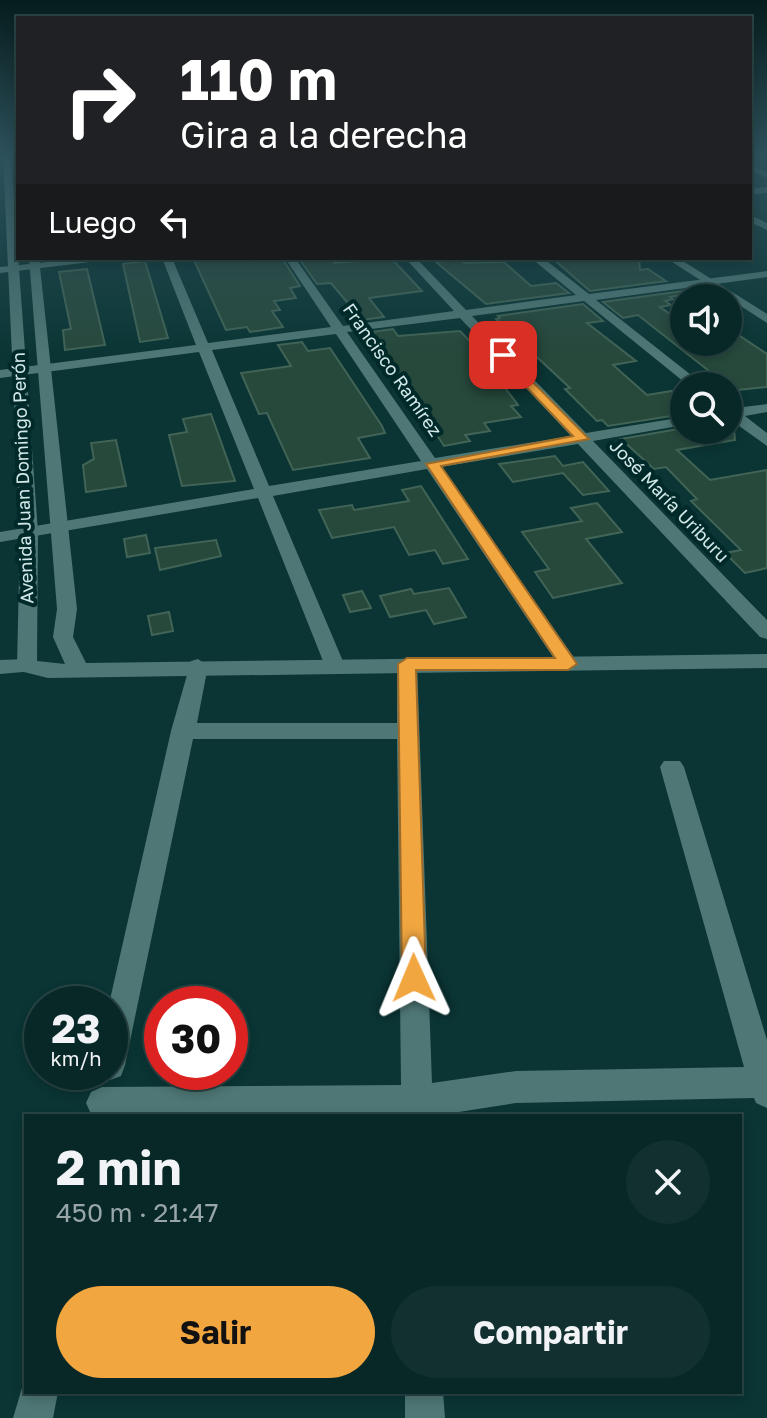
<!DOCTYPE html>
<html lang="es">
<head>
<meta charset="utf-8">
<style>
  body { margin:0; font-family:"Golos Text",sans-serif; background:#11302f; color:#f1f3f6; height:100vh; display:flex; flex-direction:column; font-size:30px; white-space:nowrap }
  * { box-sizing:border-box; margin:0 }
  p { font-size:26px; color:#98a6a7 }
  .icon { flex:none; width:44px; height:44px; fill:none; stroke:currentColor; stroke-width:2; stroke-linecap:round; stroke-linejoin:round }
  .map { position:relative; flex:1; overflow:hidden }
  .details { position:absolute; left:24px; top:1114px; width:718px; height:280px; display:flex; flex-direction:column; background:#082827; border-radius:0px; box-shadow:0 4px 12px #0003,0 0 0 2px #294444 }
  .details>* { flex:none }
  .banner { position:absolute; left:16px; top:16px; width:736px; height:244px; border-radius:0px; box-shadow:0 4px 12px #0003,0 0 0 2px #294444; background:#202124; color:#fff; overflow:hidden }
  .fabs { position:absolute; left:670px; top:284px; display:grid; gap:16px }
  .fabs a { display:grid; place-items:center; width:72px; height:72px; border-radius:50%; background:#082827; box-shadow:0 4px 12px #0003,0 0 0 2px #294444; font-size:40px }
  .speed { position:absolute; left:24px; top:986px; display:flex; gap:16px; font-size:40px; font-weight:700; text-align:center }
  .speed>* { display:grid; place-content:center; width:104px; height:104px; border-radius:50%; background:#082827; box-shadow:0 4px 12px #0003,0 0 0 2px #294444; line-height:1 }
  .speed small { font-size:20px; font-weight:400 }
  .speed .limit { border:12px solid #d22; background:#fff; color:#111 }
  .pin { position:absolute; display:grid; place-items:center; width:68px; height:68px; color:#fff; margin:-34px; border-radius:16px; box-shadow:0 4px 12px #0006 }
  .me { position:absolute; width:88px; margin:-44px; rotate:359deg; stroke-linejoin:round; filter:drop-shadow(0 0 6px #0008) }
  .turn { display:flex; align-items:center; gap:28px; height:168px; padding:0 32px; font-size:36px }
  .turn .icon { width:104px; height:104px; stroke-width:2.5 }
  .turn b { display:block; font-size:56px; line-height:68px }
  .then { display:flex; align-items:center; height:76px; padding:0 32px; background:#0003; gap:16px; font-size:30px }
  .round { display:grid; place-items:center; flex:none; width:84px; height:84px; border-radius:42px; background:#11302f }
  .overview { display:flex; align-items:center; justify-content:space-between; height:136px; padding:0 32px }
  h1 { font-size:48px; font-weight:700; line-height:60px }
  .cta { display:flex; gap:16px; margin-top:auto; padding:16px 32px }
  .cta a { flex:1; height:92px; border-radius:48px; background:#f1a640; color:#111; font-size:32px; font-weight:700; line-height:92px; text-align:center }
  .cta a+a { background:#11302f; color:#f1f3f6 }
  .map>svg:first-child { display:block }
  .building { fill:#27493c; stroke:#416456; stroke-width:2 }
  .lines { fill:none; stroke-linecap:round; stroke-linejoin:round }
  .minor { fill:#4e7775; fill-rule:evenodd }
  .tertiary { fill:#4e7775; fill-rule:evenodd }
  .route { fill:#f1a640; stroke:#9d6c2a; stroke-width:2 }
  .labels { text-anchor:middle; stroke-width:8; stroke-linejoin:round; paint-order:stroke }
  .far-street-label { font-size:18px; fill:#d3e9e8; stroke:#002a2a }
</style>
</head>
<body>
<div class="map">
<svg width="767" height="1418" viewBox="0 0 767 1418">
  <rect width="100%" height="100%" fill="#0a3534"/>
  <!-- building -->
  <g class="building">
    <path d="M193,258H282L300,286L290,288L296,298L274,301L280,310L272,311L283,327L250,332L247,327L226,330Z"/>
    <path d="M331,258L334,263L391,258L422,291L369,298L384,317L362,320L331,283L317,284L300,260Z"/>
    <path d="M552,258H639L640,270L648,269L666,281L590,291Z"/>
    <path d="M460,260L464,263L504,262L531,286L556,283L569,293L486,304L436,262Z"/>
    <path d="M145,261L168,338L140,342L123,264Z"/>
    <path d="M87,269L105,345L65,350L63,330L71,329L59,272Z"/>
    <path d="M683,291L687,294L670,297L673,299L665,301L671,305L660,307L684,324V342L728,344V328L767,354V387L728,391V386L638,315L623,318L603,302Z"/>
    <path d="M583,304L603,321L587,323L636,361L613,365L647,395L684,389V414L608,426L602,420L597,421L565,389L570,388L496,319L500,318L498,316Z"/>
    <path d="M393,329L398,336L460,331L508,380L500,381L518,405L511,406L521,417L484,423L490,431L465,435L470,441L444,446L371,332Z"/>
    <path d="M302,342L308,351L330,348L382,426L385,433L358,438L370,458L293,470L267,413L259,414L241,373L291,366L278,345Z"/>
    <path d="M211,414L235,481L182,486L169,435L187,432L183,419Z"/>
    <path d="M684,428L734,430L735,440L677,450L710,480L767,470V568L745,573L725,553L741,550L691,501L697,499L666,467L654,469L621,439Z"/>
    <path d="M116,440L126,486L86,492L83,465L94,459L91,443Z"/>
    <path d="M555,456L563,466L583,462L609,491L583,495L563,473L513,482L499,464Z"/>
    <path d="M421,486L468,559L443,564L435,550L409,555L394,527L332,538L319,510L352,505L354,510L409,501L402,490Z"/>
    <path d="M597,503L622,532L586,539L622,583L553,598L535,572L549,569L522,532L582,521L571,508Z"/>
    <path d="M146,535L150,553L127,557L124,539Z"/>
    <path d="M216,540L221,556L160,570L155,548Z"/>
    <path d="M449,588L466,617L434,624L426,610L390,617L380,596L411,589L414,594Z"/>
    <path d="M362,591L371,608L350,612L343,595Z"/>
    <path d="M169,612L173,631L152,635L148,616Z"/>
  </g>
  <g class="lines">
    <!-- minor -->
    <g class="minor">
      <path d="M750,164L767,172V178L750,170Z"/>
      <path d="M767,187V193L750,195V189Z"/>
      <path d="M750,215L767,223V230L750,222Z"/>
      <path d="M86,258H123L0,273V267Z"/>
      <path d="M162,258H172L208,343L331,327L285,258H295L343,326L454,311L405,258H416L466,310L576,295L531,258H543L589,294L767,271V277L596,300L705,386H689L584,301L472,316L586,433L684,417V425L593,441L767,620V639L760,637L578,444L441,467L575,659L578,664L575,669H561L427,469L273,496L345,666L335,673L325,666L258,498L0,542V532L254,489L199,352L0,378V370L196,345ZM460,318L571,436L435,458L347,332ZM336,334L421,461L269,486L212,350Z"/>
      <path d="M767,404V412L745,416L767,433V446L728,418V406L735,408Z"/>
      <path d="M407,657L417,664L432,1083L516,1071L744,1067L660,767L664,761H680L684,767L767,1040V1108L756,1103L754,1098L516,1103L433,1116L91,1114L86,1103L91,1092L102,1087L401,1085L397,739H193L125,1065L121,1076L110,1080L97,1072H110L109,1004L171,731L191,661L198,659L208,666L197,723H397V664Z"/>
      <path d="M27,659L34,661L37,666L34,671L0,674V660Z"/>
      <path d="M25,1378L26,1392H58L53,1418H13Z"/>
      <path d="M405,1392H443L445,1418H405Z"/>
    </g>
    <!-- tertiary -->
    <g class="tertiary">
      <path d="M3,157H11L38,532L37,661L65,664L53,637L57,609L29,258H39L77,609L73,637L86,663L767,654V668L48,678L20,671L17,666L20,532Z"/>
      <path d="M666,258H678L767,314V323Z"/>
    </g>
  </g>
  <!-- sky -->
  <linearGradient id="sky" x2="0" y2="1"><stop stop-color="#061d1d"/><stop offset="0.44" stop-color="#2d515c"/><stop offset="1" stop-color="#2d515c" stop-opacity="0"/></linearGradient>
  <rect width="767" height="356" fill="url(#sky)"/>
  <!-- route -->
  <path class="route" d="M503,352L589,439L441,466L577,664L568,670H416L426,978L422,985L414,989L406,985L402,978L398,664L407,658H555L426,464L573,436L499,358Z"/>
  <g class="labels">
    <!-- far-street labels -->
    <g class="far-street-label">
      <text transform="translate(392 370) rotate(55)" y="6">Francisco Ramírez</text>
      <text transform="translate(23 478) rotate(-92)" y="6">Avenida Juan Domingo Perón</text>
      <text transform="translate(669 501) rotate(46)" y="6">José María Uriburu</text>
    </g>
  </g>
</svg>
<div class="fabs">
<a><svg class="icon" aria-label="sound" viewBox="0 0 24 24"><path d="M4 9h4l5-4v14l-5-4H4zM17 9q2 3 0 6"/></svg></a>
<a><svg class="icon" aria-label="search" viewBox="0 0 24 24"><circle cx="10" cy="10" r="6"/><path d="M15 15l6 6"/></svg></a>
</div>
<div class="speed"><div>23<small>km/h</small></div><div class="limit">30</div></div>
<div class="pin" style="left:503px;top:355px;background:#d93025"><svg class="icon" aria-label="arrive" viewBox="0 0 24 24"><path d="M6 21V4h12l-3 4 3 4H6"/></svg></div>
<svg class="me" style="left:414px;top:978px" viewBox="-20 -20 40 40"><path d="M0-17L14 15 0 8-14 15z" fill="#f1a640" stroke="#fff" stroke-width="4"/></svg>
<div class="banner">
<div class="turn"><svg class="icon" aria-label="right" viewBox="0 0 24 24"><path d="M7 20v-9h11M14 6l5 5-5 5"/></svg><div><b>110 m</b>Gira a la derecha</div></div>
<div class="then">Luego<svg class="icon" aria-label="left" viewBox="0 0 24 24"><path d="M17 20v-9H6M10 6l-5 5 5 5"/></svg></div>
</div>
<section class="details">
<div class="overview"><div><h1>2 min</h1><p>450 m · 21:47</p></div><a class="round"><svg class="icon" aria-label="close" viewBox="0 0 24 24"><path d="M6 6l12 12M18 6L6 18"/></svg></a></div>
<div class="cta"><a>Salir</a><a>Compartir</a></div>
</section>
</div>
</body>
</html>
